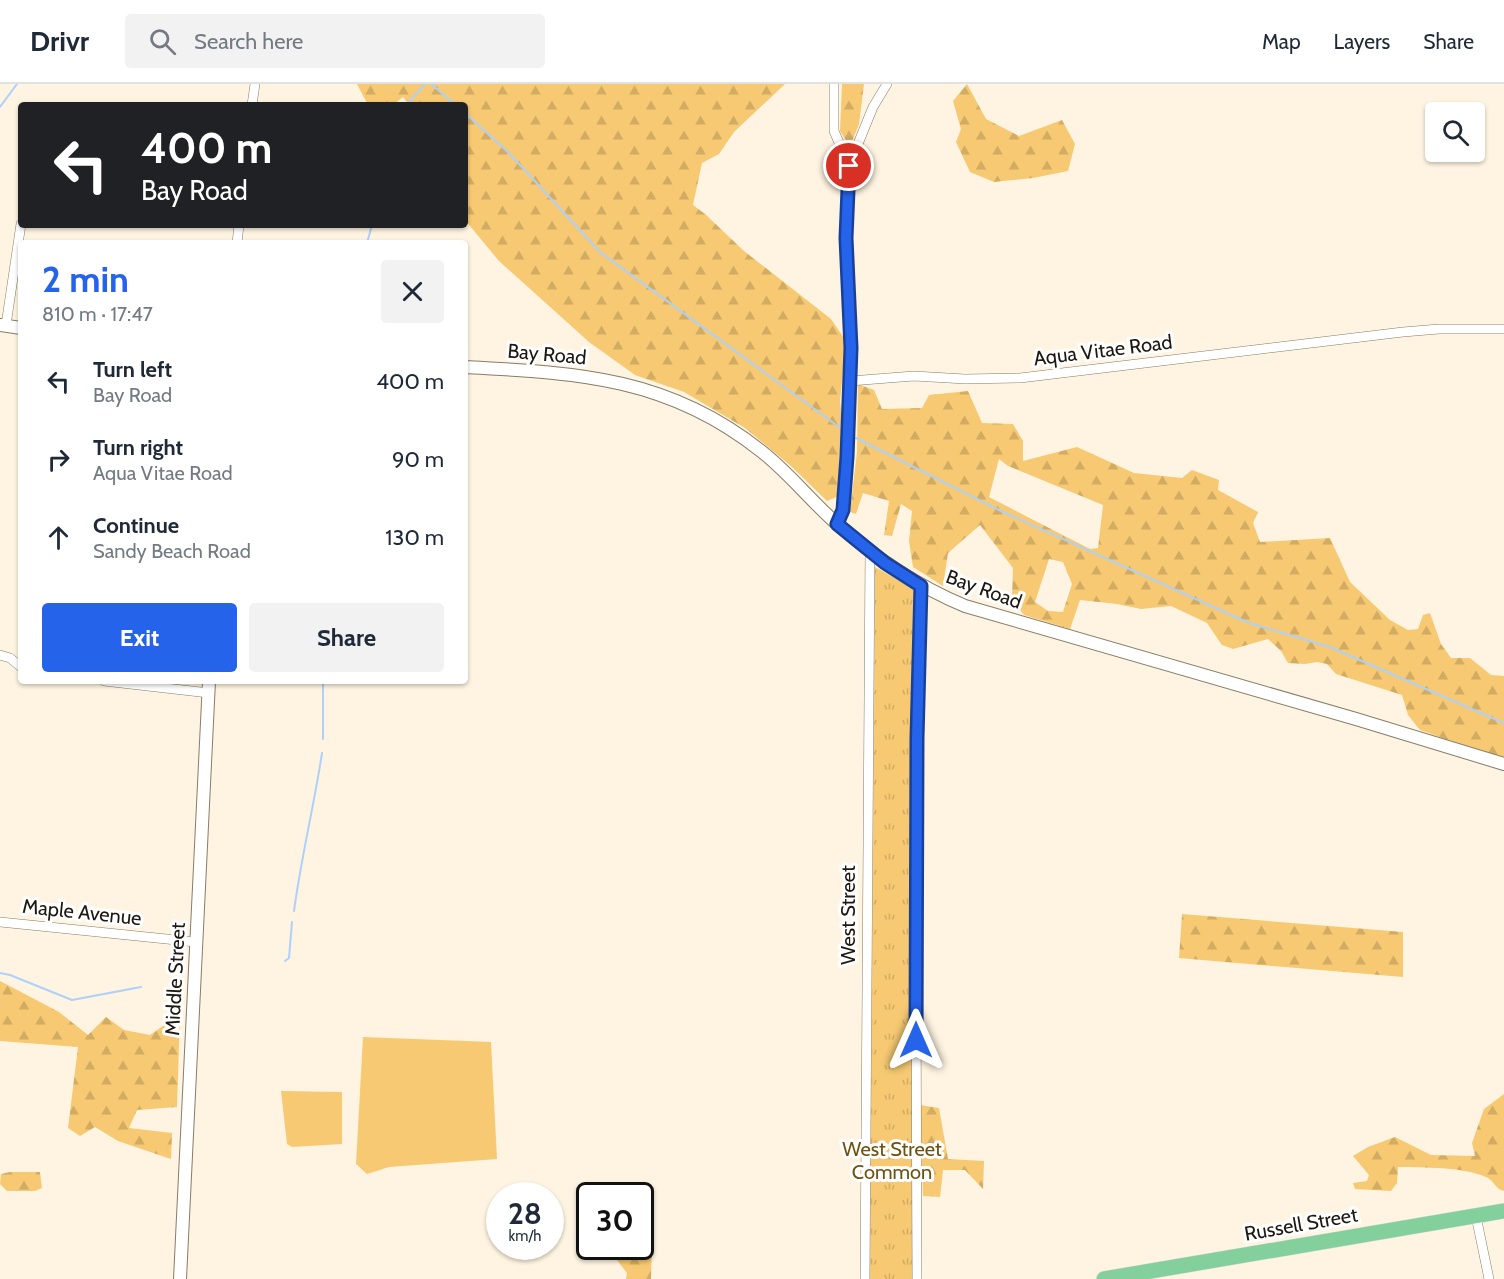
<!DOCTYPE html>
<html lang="en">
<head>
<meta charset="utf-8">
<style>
  body { margin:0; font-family:Cabin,sans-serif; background:#f2f2f3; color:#1f2937; height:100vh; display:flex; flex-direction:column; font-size:22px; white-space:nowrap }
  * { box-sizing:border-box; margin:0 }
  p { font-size:20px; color:#747a83 }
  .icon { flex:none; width:33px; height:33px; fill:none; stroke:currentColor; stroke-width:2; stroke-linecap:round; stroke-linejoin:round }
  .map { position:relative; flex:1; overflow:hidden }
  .panel { position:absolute; left:18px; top:156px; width:450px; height:444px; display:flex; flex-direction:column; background:#fff; border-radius:6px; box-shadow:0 2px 4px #0004 }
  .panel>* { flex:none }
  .top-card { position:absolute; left:18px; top:18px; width:450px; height:126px; border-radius:6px; box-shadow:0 2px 4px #0004; background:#202124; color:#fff; overflow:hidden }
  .fabs { position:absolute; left:1425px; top:18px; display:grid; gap:12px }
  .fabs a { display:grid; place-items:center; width:60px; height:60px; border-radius:6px; background:#fff; box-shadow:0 2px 4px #0004; font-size:30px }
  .speed { position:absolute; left:486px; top:1098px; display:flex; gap:12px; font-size:30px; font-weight:700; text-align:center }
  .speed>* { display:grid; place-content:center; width:78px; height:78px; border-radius:50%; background:#fff; box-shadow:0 2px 4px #0004; line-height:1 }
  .speed small { font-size:15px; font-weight:400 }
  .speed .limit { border:3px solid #111; border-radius:9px; background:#fff; color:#111 }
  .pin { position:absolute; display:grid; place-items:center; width:51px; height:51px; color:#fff; margin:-26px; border:3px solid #fff; border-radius:50%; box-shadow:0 2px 6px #0007 }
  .me { position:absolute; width:66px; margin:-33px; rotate:0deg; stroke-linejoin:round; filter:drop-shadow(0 0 4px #0008) }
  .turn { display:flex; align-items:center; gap:21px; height:126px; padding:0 24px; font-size:27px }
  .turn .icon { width:78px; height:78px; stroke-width:2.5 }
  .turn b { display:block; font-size:42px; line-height:51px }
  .round { display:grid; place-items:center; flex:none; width:63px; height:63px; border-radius:6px; background:#f2f2f3 }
  .head { display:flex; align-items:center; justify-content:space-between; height:102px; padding:0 24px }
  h1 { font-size:36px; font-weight:800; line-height:45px; color:#2563eb }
  .primary-button { display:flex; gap:12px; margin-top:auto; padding:12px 24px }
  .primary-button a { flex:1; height:69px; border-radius:6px; background:#2563eb; color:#fff; font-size:24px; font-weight:800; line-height:69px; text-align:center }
  .primary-button a+a { background:#f2f2f3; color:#1f2937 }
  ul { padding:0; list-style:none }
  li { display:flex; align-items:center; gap:18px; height:78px; padding:0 24px }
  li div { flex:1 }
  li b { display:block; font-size:22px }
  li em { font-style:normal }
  header { display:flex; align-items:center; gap:36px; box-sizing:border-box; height:84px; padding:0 30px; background:#fff; border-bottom:2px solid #e0e1e3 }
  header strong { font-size:28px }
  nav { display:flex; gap:33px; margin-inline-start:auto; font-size:21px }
  .search { width:420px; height:54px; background:#f2f2f3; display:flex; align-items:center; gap:15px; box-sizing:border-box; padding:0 21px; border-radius:6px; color:#747a83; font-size:22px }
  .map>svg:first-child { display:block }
  .grass { fill:url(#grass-tufts) }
  .forest { fill:url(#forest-firs); fill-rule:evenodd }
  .pitch { fill:#f6c972 }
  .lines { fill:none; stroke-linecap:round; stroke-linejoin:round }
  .stream { stroke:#add1fb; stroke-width:2 }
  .minor-casing { stroke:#877c67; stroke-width:10 }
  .secondary-casing { stroke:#877c67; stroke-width:14 }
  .trunk-casing { stroke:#dfdfde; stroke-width:16 }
  .minor { stroke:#fff; stroke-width:9 }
  .secondary { stroke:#fff; stroke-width:12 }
  .trunk { stroke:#83d09c; stroke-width:15 }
  .route-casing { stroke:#184099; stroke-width:15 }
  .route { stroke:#2563eb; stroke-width:10 }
  .labels { text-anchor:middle; stroke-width:6; stroke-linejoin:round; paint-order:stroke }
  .street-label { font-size:20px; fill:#1d1810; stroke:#fff }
  .park-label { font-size:20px; fill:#6e510c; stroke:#fff }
</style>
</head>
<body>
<header>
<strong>Drivr</strong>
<div class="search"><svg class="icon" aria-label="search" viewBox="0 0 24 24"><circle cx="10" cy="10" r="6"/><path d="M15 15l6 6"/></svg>Search here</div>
<nav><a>Map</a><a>Layers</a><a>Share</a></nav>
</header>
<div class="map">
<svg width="1504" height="1195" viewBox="0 0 1504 1195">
  <defs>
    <pattern id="grass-tufts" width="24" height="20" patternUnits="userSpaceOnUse" patternTransform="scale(1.5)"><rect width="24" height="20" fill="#f6c972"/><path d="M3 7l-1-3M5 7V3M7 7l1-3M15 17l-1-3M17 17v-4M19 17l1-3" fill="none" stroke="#d2ac62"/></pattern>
    <pattern id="forest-firs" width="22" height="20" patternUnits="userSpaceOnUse" patternTransform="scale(1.5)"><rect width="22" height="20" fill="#f6c972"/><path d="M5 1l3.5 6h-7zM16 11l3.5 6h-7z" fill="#d2ac62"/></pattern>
  </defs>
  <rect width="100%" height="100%" fill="#fef4e1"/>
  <!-- grass -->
  <path class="grass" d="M875,483L916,506L912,1195H870Z"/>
  <!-- forest -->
  <g class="forest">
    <path d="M357,0H785L734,48L719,70L702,79L693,121L705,130L744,167L831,235L846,257L840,317L844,356L841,411L827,417L791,382L745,344L684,308L635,291L589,258L499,177L465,136V21H409L403,13L393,21H368Z"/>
    <path d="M842,0H864L859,40L850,63L840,47Z"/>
    <path d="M967,0L986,35L1019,52L1062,36L1075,60L1068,87L1033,94L994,98L970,88L956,58L961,45L953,17Z"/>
    <path d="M858,300L874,306L882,325L922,324L929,311L968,307L982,339L1013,340L1023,357V377L1077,363L1134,389L1182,394L1192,386L1219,396L1218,406L1258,428L1253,439L1260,458L1330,454L1350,498L1390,536L1408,546L1418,545L1423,531L1430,529L1441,560L1451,574H1470L1491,591L1504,592V676L1420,646L1408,631L1402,611L1336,590L1327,580L1317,578L1305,580L1288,579L1281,567L1268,555L1233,565L1222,561L1207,539L1171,522L1141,525L1117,520L1080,516L1070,545L1024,531L1012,515L1013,484L980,441L948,469L943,502L913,483L909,457L912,427L901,420L892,452L884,451L889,417L863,409L856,430L850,428L857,368ZM999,375L1008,382L1103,421L1098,464L1090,465L989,413ZM1049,475L1063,478L1072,500L1063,528L1048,527L1035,518Z"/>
    <path d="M1182,830L1403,848V893L1179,874Z"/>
    <path d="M0,897L59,928L88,951L106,933L124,946L150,951L180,930L177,1023L137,1026L129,1044L172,1049L171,1075L118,1057L95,1043L80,1052L68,1044L78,963L0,957Z"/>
    <path d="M1504,1010V1107C1495,1105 1494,1096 1486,1093C1459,1082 1426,1084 1398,1083L1397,1099L1391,1107L1355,1105L1353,1099L1367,1097L1369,1091L1353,1072L1368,1063L1395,1053L1431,1071L1475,1072L1472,1059L1484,1025Z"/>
    <path d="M920,1021L939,1024L948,1075L984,1077L983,1105L965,1086H943L940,1113L923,1112Z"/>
    <path d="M10,1088H40L42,1104L35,1107H7L0,1100L1,1090Z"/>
    <path d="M641,1160L652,1161L651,1195H626L627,1189L607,1163L640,1162Z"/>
  </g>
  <!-- pitch -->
  <g class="pitch">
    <path d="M363,953L491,958L497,1075L389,1083L367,1090L356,1080Z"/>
    <path d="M281,1007L342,1008V1060L292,1063L287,1060Z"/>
  </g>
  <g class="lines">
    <!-- stream -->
    <g class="stream">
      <path d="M431,0L456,21"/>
      <path d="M406,21L425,0"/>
      <path d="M0,23L17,0"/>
      <path d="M465,29L508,68L600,168L839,343"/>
      <path d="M367,159L372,141"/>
      <path d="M856,354L1001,427L1249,539L1330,563L1504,639"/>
      <path d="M323,655V597"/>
      <path d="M294,827C301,774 314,722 322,669"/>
      <path d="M285,877L289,874L292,838"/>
      <path d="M0,889L10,891L72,916L141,903"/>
    </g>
    <!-- minor casing -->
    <g class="minor-casing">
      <g id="minor">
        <path d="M834,0V47L849,82L846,121L845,171L851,264L850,297"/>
        <path d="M252,21L255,0"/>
        <path d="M849,82L873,23L887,0"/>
        <path d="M237,159L239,141"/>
        <path d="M6,241L21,140"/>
        <path d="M837,440C853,405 848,337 850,297L914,292L965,295L1020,294L1403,248L1439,245H1504"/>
        <path d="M0,571L10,574L21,583"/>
        <path d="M104,597L209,609"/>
        <path d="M0,838L196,858"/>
        <path d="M1476,1132L1489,1195"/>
        <path d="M865,1195L870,467"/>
        <path d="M917,1195C916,964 915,733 921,502"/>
      </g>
    </g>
    <!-- secondary casing -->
    <g class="secondary-casing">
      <g id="secondary">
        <path d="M0,241L21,244"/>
        <path d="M465,283C578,289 668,293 761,367C788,388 810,416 836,439C875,474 917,502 965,522L1356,635L1504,680"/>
        <path d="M180,1195L209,597"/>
      </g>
    </g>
    <!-- trunk casing -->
    <g class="trunk-casing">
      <path id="trunk" d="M1104,1195L1504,1127"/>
    </g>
    <!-- minor -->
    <use href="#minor" class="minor"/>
    <!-- secondary -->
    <use href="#secondary" class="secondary"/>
    <!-- trunk -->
    <use href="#trunk" class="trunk"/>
  </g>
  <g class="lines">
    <!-- route casing -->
    <g class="route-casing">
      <path id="route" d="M849,82L846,154L851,264L847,373L843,426L837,440L885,479L921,502L917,654L916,956"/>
    </g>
    <!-- route -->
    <use href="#route" class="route"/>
  </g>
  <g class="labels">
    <!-- street labels -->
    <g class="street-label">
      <text transform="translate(1103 266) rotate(-7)" y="7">Aqua Vitae Road</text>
      <text transform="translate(547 270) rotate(5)" y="7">Bay Road</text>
      <text transform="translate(984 505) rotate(20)" y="7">Bay Road</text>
      <text transform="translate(82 828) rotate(6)" y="7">Maple Avenue</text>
      <text transform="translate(848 831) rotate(-90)" y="7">West Street</text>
      <text transform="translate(175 895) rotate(-87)" y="7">Middle Street</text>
      <text transform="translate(1301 1140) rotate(-10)" y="7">Russell Street</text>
    </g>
    <!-- park labels -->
    <g class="park-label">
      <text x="892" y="1072">West Street<tspan x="892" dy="23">Common</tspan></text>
    </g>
  </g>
</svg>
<div class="fabs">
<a><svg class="icon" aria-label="search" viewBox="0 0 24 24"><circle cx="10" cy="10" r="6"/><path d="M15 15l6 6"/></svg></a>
</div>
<div class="speed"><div>28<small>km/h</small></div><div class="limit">30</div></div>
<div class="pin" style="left:849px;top:82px;background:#d93025"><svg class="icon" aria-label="arrive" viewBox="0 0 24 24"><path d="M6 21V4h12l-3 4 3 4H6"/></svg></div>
<svg class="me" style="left:916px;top:956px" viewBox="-20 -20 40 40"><path d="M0-17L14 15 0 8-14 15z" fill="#2563eb" stroke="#fff" stroke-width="4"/></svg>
<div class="top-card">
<div class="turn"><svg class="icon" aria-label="left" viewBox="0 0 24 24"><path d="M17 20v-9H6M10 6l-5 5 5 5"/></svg><div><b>400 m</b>Bay Road</div></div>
</div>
<section class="panel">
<div class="head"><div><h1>2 min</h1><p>810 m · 17:47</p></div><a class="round"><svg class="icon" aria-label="close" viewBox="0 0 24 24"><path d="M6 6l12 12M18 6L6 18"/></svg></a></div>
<ul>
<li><svg class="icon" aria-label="left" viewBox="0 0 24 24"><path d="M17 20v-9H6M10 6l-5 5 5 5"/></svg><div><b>Turn left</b><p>Bay Road</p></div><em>400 m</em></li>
<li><svg class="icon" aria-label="right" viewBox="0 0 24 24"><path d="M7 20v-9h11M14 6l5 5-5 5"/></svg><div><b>Turn right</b><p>Aqua Vitae Road</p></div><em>90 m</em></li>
<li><svg class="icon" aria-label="ahead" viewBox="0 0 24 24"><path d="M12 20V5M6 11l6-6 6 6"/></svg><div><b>Continue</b><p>Sandy Beach Road</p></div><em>130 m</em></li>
</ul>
<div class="primary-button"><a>Exit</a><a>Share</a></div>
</section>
</div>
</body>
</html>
